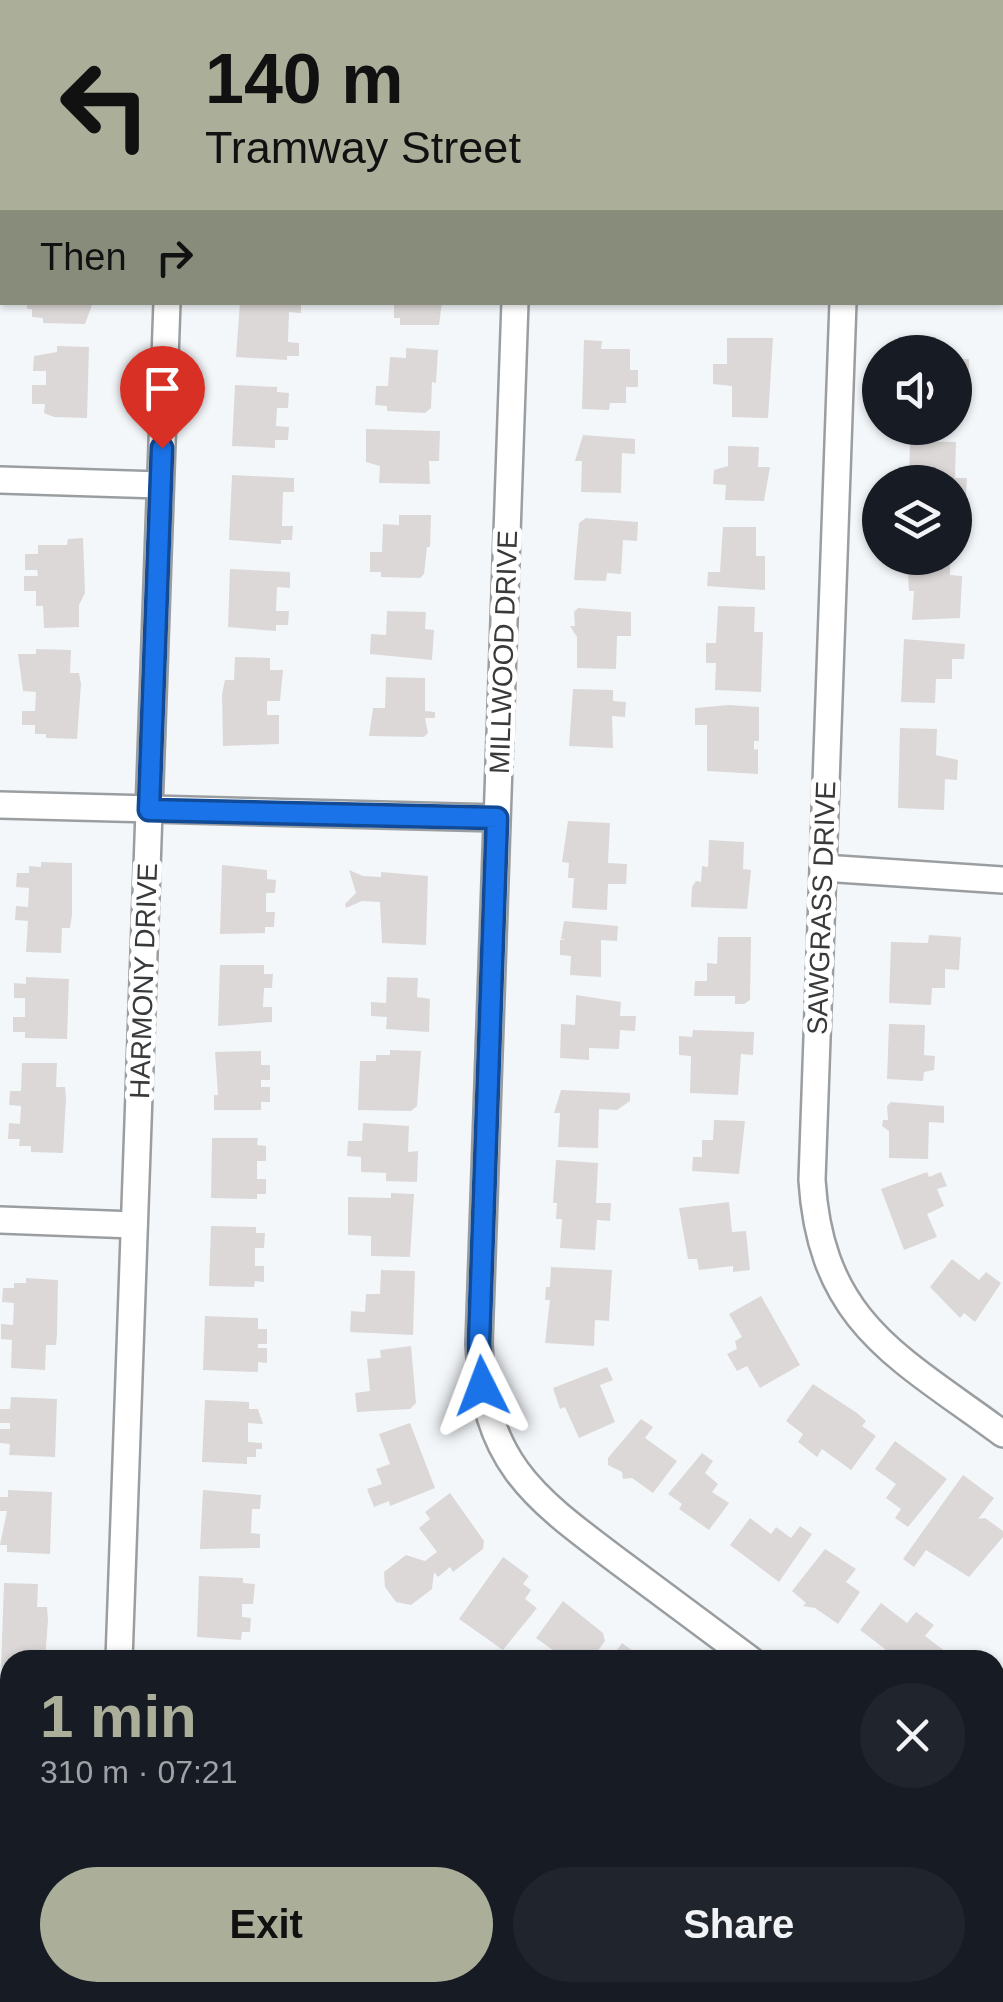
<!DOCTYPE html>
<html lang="en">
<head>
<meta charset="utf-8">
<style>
  body { margin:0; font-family:Helvetica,sans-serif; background:#20242c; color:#f1f3f6; height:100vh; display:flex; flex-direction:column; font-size:38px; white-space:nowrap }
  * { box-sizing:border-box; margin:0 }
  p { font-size:32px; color:#9ea1a6 }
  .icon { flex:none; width:55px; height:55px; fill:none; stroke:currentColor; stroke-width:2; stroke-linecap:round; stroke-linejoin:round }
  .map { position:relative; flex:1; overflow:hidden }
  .details { position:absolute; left:0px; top:1650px; width:1005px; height:352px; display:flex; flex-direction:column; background:#171b24; border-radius:30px 30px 0 0; box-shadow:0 2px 8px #0004 }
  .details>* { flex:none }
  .banner { position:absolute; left:0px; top:0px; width:1005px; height:305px; box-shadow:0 2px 8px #0004; background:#abaf9a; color:#111; overflow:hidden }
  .tools { position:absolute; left:862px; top:335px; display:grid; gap:20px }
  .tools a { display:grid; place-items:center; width:110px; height:110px; border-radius:50%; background:#171b24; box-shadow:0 2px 8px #0004; font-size:50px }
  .pin { position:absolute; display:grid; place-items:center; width:85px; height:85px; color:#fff; margin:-102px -42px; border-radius:50% 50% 50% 0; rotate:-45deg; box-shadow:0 0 10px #0007 }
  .pin .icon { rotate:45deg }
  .me { position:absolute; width:110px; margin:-55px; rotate:357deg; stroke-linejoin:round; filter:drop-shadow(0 0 8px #0008) }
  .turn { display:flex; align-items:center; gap:35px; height:210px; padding:0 40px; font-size:45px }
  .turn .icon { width:130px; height:130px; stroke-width:2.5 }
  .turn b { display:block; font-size:70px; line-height:85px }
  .then { display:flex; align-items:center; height:95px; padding:0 40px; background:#0003; gap:20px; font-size:38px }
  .round { display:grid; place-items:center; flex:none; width:105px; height:105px; border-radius:52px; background:#20242c }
  .head { display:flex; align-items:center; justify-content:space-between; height:170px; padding:0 40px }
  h1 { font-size:60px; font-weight:700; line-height:75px; color:#abaf9a }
  .button { display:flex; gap:20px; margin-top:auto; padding:20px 40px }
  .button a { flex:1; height:115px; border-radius:60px; background:#abaf9a; color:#111; font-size:40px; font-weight:700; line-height:115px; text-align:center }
  .button a+a { background:#20242c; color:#f1f3f6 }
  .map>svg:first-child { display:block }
  .building { fill:#dcd8d8 }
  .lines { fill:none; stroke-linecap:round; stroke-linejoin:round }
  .minor-casing { stroke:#9b9ea0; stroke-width:30 }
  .minor { stroke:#fff; stroke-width:25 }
  .route-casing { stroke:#114b97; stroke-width:25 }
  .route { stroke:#1a73e8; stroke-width:18 }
  .labels { text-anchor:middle; stroke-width:10; stroke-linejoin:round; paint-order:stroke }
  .street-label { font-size:28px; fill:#393a3b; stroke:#fff }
</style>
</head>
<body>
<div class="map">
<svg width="1003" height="2002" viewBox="0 0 1003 2002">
  <rect width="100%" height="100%" fill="#f4f7fa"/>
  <!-- building -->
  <g class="building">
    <path d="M93,302L85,324L43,323V318L32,317V309H27V303Z"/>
    <path d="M240,302H301V313L289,312L288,342L299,343V356H287V360L236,357Z"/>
    <path d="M394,302H442L439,325H400V318H394Z"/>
    <path d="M727,338H773L768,418L732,417V386L713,384V364H727Z"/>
    <path d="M584,340L602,341L601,349H630V370H638V387H626V403H610L609,410L582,409Z"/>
    <path d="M57,346L89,347L87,418L54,417L44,413L45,404H32V385H46V371H33L34,356L57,352Z"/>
    <path d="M406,348L438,350L436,383L432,382L431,408L425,413L387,411V406L375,405L376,386H388L390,357L406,358Z"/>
    <path d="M955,359H969V379L955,378Z"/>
    <path d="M235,385L277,387V392L289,393L288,408H277L276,426L289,427L288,440H275V448L232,446Z"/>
    <path d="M366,429L440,431L439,461H429L430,484L379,483L380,466L366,462Z"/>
    <path d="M583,435L635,439V454L622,453L621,493L581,492L582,461H575Z"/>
    <path d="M910,441L956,442L955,478H967L966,495H955V482H909Z"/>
    <path d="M728,446L759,447L758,467H770L764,501L725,500L726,485L713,484L714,470L728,466Z"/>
    <path d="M232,475L294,478V492H283L282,526H293L292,540H281V544L229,540Z"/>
    <path d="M399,515H431L430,547H427L424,574L420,578L381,577V572H370V552H382L383,524L399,525Z"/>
    <path d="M586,518L638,522L637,541L623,540L621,574L607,573L606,581L574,580L579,523Z"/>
    <path d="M723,527H756V556H765V590L707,586L708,572H720Z"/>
    <path d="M83,538L85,593L79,605V627L44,628L43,606H36V591H24V576H38L37,570H25V554H38V545H67L68,539Z"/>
    <path d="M907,558H950V575L962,576L960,618L912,620L914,591H909Z"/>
    <path d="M230,569L290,572V588L277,587L276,611H289L288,625H276V631L228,627Z"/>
    <path d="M718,606L755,607L754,632H763L761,692L715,690L716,663H706V643H716Z"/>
    <path d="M578,608L631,612V636H617L616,669L577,668V637L570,626H575L574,612Z"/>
    <path d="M387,611L426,612L425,629L434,630L432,660L370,654L371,634L386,635Z"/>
    <path d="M904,639L965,644L964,659H952V679H936L935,703L901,702Z"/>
    <path d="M36,649L71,650L70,673H79L81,684L77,739L46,738V734H35V725H22V711H35L36,692L23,691L18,654H36Z"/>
    <path d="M235,657L270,658V670H283L280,701H267V715H279V744L223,746L222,694L225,680H234Z"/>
    <path d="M386,677L425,678V711L435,712V718H425L428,733L424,737L369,736L373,708H385Z"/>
    <path d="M573,689L613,690V701L626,702L625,717L612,716L613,748L569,746Z"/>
    <path d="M729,705L759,707V741H754V750L758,749V774L707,771V725H695V708Z"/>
    <path d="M900,728L937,729L936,755L958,760L957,780L945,779L944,810L898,808Z"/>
    <path d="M568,821L610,823L608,863L627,864L626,884H608L607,910L572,908L574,878H568L569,863L562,862Z"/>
    <path d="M709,840L744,842L743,869L751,870L747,909L691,907L692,887L696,881L701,882L702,866L708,867Z"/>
    <path d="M41,862L72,863V915L70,928H62L61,953L26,952L28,921L15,920L16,906L28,907L29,888L16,887L17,873H29V866L41,867Z"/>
    <path d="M222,865L267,870V879L276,880L275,893H266V912H275L274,927H265V933L220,934Z"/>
    <path d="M349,870L363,876L381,877V872L428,876L426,945L382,943L380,902L362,901L346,908L345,904L356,893Z"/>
    <path d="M564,921L618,926L617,941L601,940V977L570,975L571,956L560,955V940H566L561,939Z"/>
    <path d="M929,935L961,937L959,970L945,969V988H932L931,1005L889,1003L891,942L928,943Z"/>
    <path d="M718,937H751L750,1000L744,1004H735V996H694L695,981H707V963L717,964Z"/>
    <path d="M220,965H264V974H273L272,988H264L263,1007H272V1022L218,1026Z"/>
    <path d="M26,977L69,979L67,1039L25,1038V1032H13V1017H25V998H14V983L26,984Z"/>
    <path d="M387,977L418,978L417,997L430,999L429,1032L386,1029L387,1017L371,1016V1002L386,1003Z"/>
    <path d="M576,995L621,1002L620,1016H636L635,1031L620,1030L619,1049L589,1048V1060L560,1058L561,1024L575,1025Z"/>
    <path d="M889,1024L925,1025L924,1055L935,1056L934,1070L924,1072L923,1081L887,1079Z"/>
    <path d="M693,1030L754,1032L753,1055L741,1054L738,1095L690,1093L691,1056L679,1055V1036L692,1037Z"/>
    <path d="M390,1050L421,1051L417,1106L411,1111L358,1110L360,1061H376V1055H390Z"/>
    <path d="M261,1051V1065H270V1080H261V1087H270V1102H261V1110H214V1095H218L215,1052Z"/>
    <path d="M22,1063H57L56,1087H65L66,1098L63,1153L31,1152V1146H19L20,1139H8L9,1123L20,1124L21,1106L9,1105L10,1091H21Z"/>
    <path d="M561,1090L630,1093V1101L617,1110L599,1109L598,1148L558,1147L560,1113H554Z"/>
    <path d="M891,1102L944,1106V1123L929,1122L928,1159L889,1158V1131L882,1126L883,1120H888L887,1106Z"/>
    <path d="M714,1120L745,1121L739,1174L692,1171L693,1157H702V1140H713Z"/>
    <path d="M363,1123L409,1126L408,1152L418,1151L417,1182L386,1181V1173L361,1172V1157L347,1156L348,1141H362Z"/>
    <path d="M212,1138H258L257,1145L266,1146V1161H257V1179H266V1194H257V1199L211,1198Z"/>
    <path d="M556,1160L598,1163L596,1203H611L610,1221L597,1220L595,1250L560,1248L562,1219H556L557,1203H553Z"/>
    <path d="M927,1172L929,1177L941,1172L947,1186L937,1189L944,1206L927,1214L937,1237L904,1250L881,1189Z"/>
    <path d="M391,1193L414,1194L410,1257L371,1256V1236L348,1235V1197L391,1198Z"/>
    <path d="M729,1202L732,1232L746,1231L750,1270L733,1272V1266L699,1270L697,1259H688L679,1208Z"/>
    <path d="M211,1226L256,1227V1233H265L264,1248H255V1266H264V1282L255,1281L254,1287L209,1286Z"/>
    <path d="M952,1259L979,1280L986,1272L1001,1283L975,1322L964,1313L960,1318L930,1287Z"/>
    <path d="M551,1267L612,1270L609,1321L595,1320L594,1346L545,1343L550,1300H545L546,1287H550Z"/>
    <path d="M381,1270L415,1271L413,1335L350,1332L351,1311L365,1312L366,1294H380Z"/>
    <path d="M26,1278L58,1280L57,1334L56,1345H46L45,1370L11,1368L12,1340L1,1339V1324L13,1325L14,1303L2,1302L3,1288H14V1283H26Z"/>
    <path d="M761,1296L800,1365L760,1388L747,1366L737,1371L727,1354L737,1349L735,1341L742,1337L729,1314Z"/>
    <path d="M205,1316L258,1318V1329H267V1344H258V1348H267V1363L258,1362V1372L203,1370Z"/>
    <path d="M411,1346L416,1403L410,1409L357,1412L355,1393L370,1391L367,1359L381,1358L380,1350Z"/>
    <path d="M607,1367L613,1380L600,1385L615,1422L579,1438L565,1407L560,1409L553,1388Z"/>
    <path d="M813,1384L857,1413L866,1421L862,1426L876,1436L851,1470L822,1449L817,1457L798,1442L803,1434L786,1421Z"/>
    <path d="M11,1397L57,1399L55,1457L9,1455L10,1444L0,1443V1429H10V1423H0V1409H10Z"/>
    <path d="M205,1400L249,1402V1409H258L263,1424L248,1423V1442L262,1443V1449H256V1457H247V1464L202,1462Z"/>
    <path d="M641,1419L653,1427L645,1438L677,1461L653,1493L632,1478L623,1479L622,1472L608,1465V1458Z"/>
    <path d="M410,1423L435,1488L390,1506L389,1501L374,1507L367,1489L382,1484L376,1469L390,1464L379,1434Z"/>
    <path d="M895,1441L947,1479L908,1527L895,1518L901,1509L886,1498L896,1484L875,1469Z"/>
    <path d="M702,1453L713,1461L705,1473L718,1484L712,1492L729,1503L709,1530L679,1509L682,1504L668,1494Z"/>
    <path d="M963,1475L994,1498L978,1519L985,1518L1003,1531V1537L969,1577L926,1550L914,1567L903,1559Z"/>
    <path d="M8,1490L52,1492L50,1554L7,1552V1545H0L7,1511H0V1497H8Z"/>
    <path d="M203,1490L261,1495L260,1509H252L251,1533L260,1534V1548L200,1549Z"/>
    <path d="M450,1493L484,1541L483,1549L453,1572L450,1567L438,1577L434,1572L432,1589L411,1605L396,1602L385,1587L384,1572L406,1555L425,1561L437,1552L419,1528L430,1519L425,1512Z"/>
    <path d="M750,1518L771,1534L776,1527L791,1538L800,1526L812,1534L779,1582L730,1545Z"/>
    <path d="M825,1549L856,1569L846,1582L860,1592L838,1624L815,1608L803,1606L806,1603L792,1591Z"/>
    <path d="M503,1557L529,1576L523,1584L531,1590L525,1599L537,1608L503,1650L459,1619Z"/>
    <path d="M199,1576L243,1578V1583L255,1584L253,1604H242V1617L251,1618L250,1632H242L241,1640L197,1637Z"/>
    <path d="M4,1583L38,1584L37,1607H47L48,1620L45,1660H10V1667H1Z"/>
    <path d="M563,1601L603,1633L605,1641L591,1660H558L561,1656L536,1638Z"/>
    <path d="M881,1603L907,1623L916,1612L934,1625L925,1636L950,1655L947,1660H891L882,1653L885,1649L860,1630Z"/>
    <path d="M622,1643L645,1660H610Z"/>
    <rect x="0" y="1804" width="10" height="83"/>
    <path d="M1003,1806V1858L995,1852V1817Z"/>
    <path d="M0,1917L10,1918V1979H0Z"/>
    <path d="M372,1992H394L400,2002H355Z"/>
    <path d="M663,1992H701L694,2002H675Z"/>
    <path d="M865,1992H883L896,2002H856Z"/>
  </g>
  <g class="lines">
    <!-- minor casing -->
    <g class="minor-casing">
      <g id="minor">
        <path d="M177,2V0"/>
        <path d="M525,2V0"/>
        <path d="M1002,290H1003"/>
        <path d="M515,302L479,1344C484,1464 533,1497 622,1564C665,1596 708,1628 751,1660"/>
        <path d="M843,302L812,1180C821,1323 899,1357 1003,1434"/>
        <path d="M0,480L160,485"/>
        <path d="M0,805L497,818"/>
        <path d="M823,868L1003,880"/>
        <path d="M0,1220L134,1225"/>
        <path d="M119,1660L167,302"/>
        <path d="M995,1703L1003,1692"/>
        <path d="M0,1734H10"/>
        <path d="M545,1992L557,2002"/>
        <path d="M107,2002V1992"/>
        <path d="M775,2002L782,1992"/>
      </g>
    </g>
    <!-- minor -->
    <use href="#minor" class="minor"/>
  </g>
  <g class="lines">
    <!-- route casing -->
    <g class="route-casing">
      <path id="route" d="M162,448L149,810L497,818L479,1344L482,1386"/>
    </g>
    <!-- route -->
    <use href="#route" class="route"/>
  </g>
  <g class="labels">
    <!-- street labels -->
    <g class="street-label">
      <text transform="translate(503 652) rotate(-88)" y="10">MILLWOOD DRIVE</text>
      <text transform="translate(821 908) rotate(-88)" y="10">SAWGRASS DRIVE</text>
      <text transform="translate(143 981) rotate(-88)" y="10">HARMONY DRIVE</text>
    </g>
  </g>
</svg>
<div class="tools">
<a><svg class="icon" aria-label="sound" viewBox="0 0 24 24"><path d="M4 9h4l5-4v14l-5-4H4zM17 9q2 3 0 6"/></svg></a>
<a><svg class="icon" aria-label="layers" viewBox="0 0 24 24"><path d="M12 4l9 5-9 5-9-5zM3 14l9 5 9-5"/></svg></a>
</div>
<div class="pin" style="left:162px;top:448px;background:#d93025"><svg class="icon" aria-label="arrive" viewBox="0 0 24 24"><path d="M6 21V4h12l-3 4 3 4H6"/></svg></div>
<svg class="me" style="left:482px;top:1386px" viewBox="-20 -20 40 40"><path d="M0-17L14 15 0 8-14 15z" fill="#1a73e8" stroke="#fff" stroke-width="4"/></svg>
<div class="banner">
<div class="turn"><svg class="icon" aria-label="left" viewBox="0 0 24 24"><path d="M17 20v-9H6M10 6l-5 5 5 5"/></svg><div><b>140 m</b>Tramway Street</div></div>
<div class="then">Then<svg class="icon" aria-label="right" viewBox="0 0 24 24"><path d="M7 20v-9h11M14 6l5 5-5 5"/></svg></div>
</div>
<section class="details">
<div class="head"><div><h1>1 min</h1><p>310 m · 07:21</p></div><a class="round"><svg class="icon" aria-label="close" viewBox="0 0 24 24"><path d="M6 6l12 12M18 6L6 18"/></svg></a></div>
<div class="button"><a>Exit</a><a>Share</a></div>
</section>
</div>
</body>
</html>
